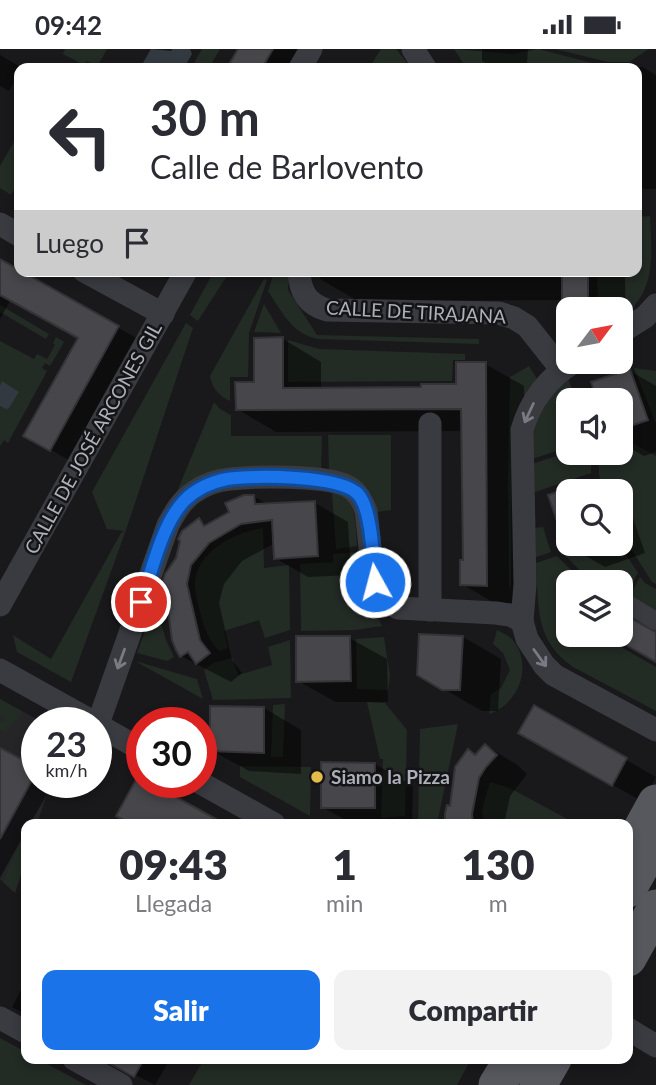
<!DOCTYPE html>
<html lang="es">
<head>
<meta charset="utf-8">
<style>
  body { margin:0; font-family:Lato,sans-serif; background:#f2f2f3; color:#2b2b33; height:100vh; display:flex; flex-direction:column; font-size:26px; white-space:nowrap }
  * { box-sizing:border-box; margin:0 }
  p { font-size:23px; color:#7c7c81 }
  .icon { flex:none; width:38px; height:38px; fill:none; stroke:currentColor; stroke-width:2; stroke-linecap:round; stroke-linejoin:round }
  .map { position:relative; flex:1; overflow:hidden }
  .sheet { position:absolute; left:21px; top:770px; width:612px; height:245px; display:flex; flex-direction:column; background:#fff; border-radius:14px; box-shadow:0 4px 10px #0003 }
  .sheet>* { flex:none }
  .hud { position:absolute; left:14px; top:14px; width:628px; height:214px; border-radius:14px; box-shadow:0 4px 10px #0003; background:#fff; color:#2b2b33; overflow:hidden }
  .needle { width:46px; rotate:58deg }
  .buttons { position:absolute; left:556px; top:248px; display:grid; gap:14px }
  .buttons a { display:grid; place-items:center; width:77px; height:77px; border-radius:14px; background:#fff; box-shadow:0 4px 10px #0003; font-size:35px }
  .speed { position:absolute; left:21px; top:658px; display:flex; gap:14px; font-size:35px; font-weight:700; text-align:center }
  .speed>* { display:grid; place-content:center; width:91px; height:91px; border-radius:50%; background:#fff; box-shadow:0 4px 10px #0003; line-height:1 }
  .speed small { font-size:18px; font-weight:400 }
  .speed .limit { border:10px solid #d22; background:#fff; color:#111 }
  .pin { position:absolute; display:grid; place-items:center; width:60px; height:60px; color:#fff; margin:-30px; border:4px solid #fff; border-radius:50%; box-shadow:0 2px 7px #0007 }
  .me { position:absolute; width:77px; margin:-38px; rotate:353deg; stroke-linejoin:round; filter:drop-shadow(0 0 5px #0008) }
  .turn { display:flex; align-items:center; gap:24px; height:147px; padding:0 21px; font-size:32px }
  .turn .icon { width:91px; height:91px; stroke-width:2.5 }
  .turn b { display:block; font-size:49px; line-height:60px }
  .then { display:flex; align-items:center; height:66px; padding:0 21px; background:#0003; gap:14px; font-size:26px }
  .eta { display:flex; justify-content:space-evenly; align-items:center; height:119px; text-align:center }
  .eta b { font-size:42px; font-weight:800; line-height:49px }
  .cta { display:flex; gap:14px; margin-top:auto; padding:14px 21px }
  .cta a { flex:1; height:80px; border-radius:14px; background:#1a73e8; color:#fff; font-size:28px; font-weight:800; line-height:80px; text-align:center }
  .cta a+a { background:#f2f2f3; color:#2b2b33 }
  .status { display:flex; justify-content:space-between; align-items:center; height:49px; padding:0 35px; background:#fff; direction:ltr }
  .status svg { height:19px; fill:currentColor }
  .map>svg:first-child { display:block }
  .built { fill:#252528 }
  .green { fill:#232b25 }
  .water { fill:#323940 }
  .shadow { fill:#0007 }
  .building { fill:#46464b; stroke:#343337; stroke-width:2 }
  .lines { fill:none; stroke-linecap:round; stroke-linejoin:round }
  .pedestrian { stroke:#3a3b40; stroke-width:18 }
  .minor { stroke:#3a3b40; stroke-width:23 }
  .primary { stroke:#57585e; stroke-width:37 }
  .oneway { stroke:#797b83 }
  .route-casing { stroke:#114b97; stroke-width:18 }
  .route { stroke:#1a73e8; stroke-width:12 }
  .poi-dot { fill:#e3bc4a; stroke:#141416; stroke-width:2.5 }
  .labels { text-anchor:middle; stroke-width:5; stroke-linejoin:round; paint-order:stroke }
  .street-label { font-size:19px; fill:#adb0b9; stroke:#141416 }
  .poi-label { font-size:19px; font-weight:bold; fill:#adb0b9; stroke:#141416; text-anchor:start }
</style>
</head>
<body>
<div class="status"><b>09:42</b><svg viewBox="0 0 49 12"><path d="M0 12V9h3v3zM5 12V6h3v6zM10 12V3h3v9zM15 12V0h3v12zM26 1h20v11H26zM47 4h2v5h-2z"/></svg></div>
<div class="map">
<svg width="656" height="1036" viewBox="0 0 656 1036">
  <rect width="100%" height="100%" fill="#19191b"/>
  <!-- built -->
  <path class="built" d="M0,650L44,674H37V733H51L37,775H26V810L15,844L0,830Z"/>
  <!-- green -->
  <g class="green">
    <path d="M65,0H107L97,18L87,12L84,16L63,5Z"/>
    <path d="M202,0H220L209,19H191Z"/>
    <path d="M381,0H396L411,19H369Z"/>
    <path d="M454,0L513,5L538,0L604,17V19H471L463,14Z"/>
    <path d="M555,0H649L629,13H608Z"/>
    <path d="M19,84V98L13,109L19,113V131L11,146L0,139V117Z"/>
    <path d="M650,167C652,212 656,241 621,270V261H598L597,222H637V168Z"/>
    <path d="M214,222H230L198,272L190,266Z"/>
    <path d="M269,222H289L288,241L317,286L479,290V295L320,290C293,287 282,263 268,242L272,230Z"/>
    <path d="M264,230L267,231L249,284L248,328H230V352C219,347 212,339 210,327Z"/>
    <path d="M264,255L281,284L254,283Z"/>
    <path d="M0,256L49,285L46,290L0,263Z"/>
    <path d="M186,274L193,279L126,481L71,633L17,603L13,586L51,610L121,484L124,482L107,480L92,443Z"/>
    <path d="M56,288L64,293L50,317L45,314L42,319L47,322L8,394L4,391L0,397V292L34,310L37,305L47,310L55,296L53,294Z"/>
    <path d="M288,291L319,300L465,305V311H453L452,332L288,333Z"/>
    <path d="M529,317L537,330L519,357L512,383L511,538H509L508,431L510,328Z"/>
    <path d="M634,319L656,322V375Z"/>
    <path d="M569,331L576,352H569V398L532,410L534,374L555,341Z"/>
    <path d="M214,353L220,360L231,366V387H322L321,421L176,445Z"/>
    <path d="M328,386H391V461L377,463C375,435 353,427 329,421Z"/>
    <path d="M621,388L656,407V535L652,533L621,484V443H605L599,426V404H621Z"/>
    <path d="M569,403L591,404V424L532,444V415Z"/>
    <path d="M332,444C359,448 355,476 357,497L336,500Z"/>
    <path d="M543,478L551,503L536,508L535,479Z"/>
    <path d="M263,479L264,519L289,516L290,581L265,589L259,571L224,582L228,599L219,602C206,587 204,578 199,559C197,550 194,541 195,532C199,501 236,483 263,479Z"/>
    <path d="M592,495H619L638,524L624,547L621,545V534H601L594,530L590,532L564,505Z"/>
    <path d="M359,503L366,543L382,577L355,581L301,582L300,515L333,513V505Z"/>
    <path d="M557,507L584,534H569V566L561,590L565,592L569,586H600L656,618V662L573,618C534,591 539,557 536,514Z"/>
    <path d="M640,528L645,534L656,540V565L628,550Z"/>
    <path d="M155,554L166,591L174,608L167,612L137,604Z"/>
    <path d="M497,581C502,584 508,586 512,590C534,616 519,655 489,665L491,645L501,639L510,621L503,604L493,595Z"/>
    <path d="M384,588L390,627L388,641L357,640L356,590Z"/>
    <path d="M290,591L291,649L213,651L204,621L213,614L232,609L238,626L272,616L268,598Z"/>
    <path d="M135,612L197,630L203,650Z"/>
    <path d="M0,650L23,663L6,684L0,681V673L4,672L3,667H0Z"/>
    <path d="M367,653L385,654L407,681L405,767L381,769L383,710H380Z"/>
    <path d="M285,655L283,708H271L273,656Z"/>
    <path d="M458,675L437,775H418L420,680Z"/>
    <path d="M240,717L311,718L310,767L240,728Z"/>
    <path d="M490,733L510,739L569,771V775H484L482,761Z"/>
    <path d="M26,780V810L15,844L3,833Z"/>
    <path d="M0,989L26,1003V1010H38L86,1036H0Z"/>
    <path d="M204,1010H471L457,1036H189Z"/>
  </g>
  <!-- water -->
  <g class="water">
    <path d="M151,0L171,2L172,0H190L192,5L184,19H140Z"/>
    <path d="M2,332L19,343L9,359L6,360L0,357V337Z"/>
  </g>
  <!-- shadow -->
  <g class="shadow">
    <path d="M240,0H310L300,19H229Z"/>
    <path d="M482,0H528L527,14H524L523,19H494L482,12Z"/>
    <path d="M0,6L22,19H19V24L9,42L0,37Z"/>
    <path d="M611,18H642L656,26V140H644L637,136V19Z"/>
    <path d="M0,212L149,296L81,418L25,386L80,289L11,250L0,270Z"/>
    <path d="M154,222H189L181,237Z"/>
    <path d="M320,222H625L626,309H621V261H569V291L562,287L563,251L358,252L320,230Z"/>
    <path d="M283,290L321,313V340H423L458,337L485,315L524,337L525,558H501L462,535L465,513L463,382L276,383L237,360Z"/>
    <path d="M630,322L656,337V403L644,407L621,394V352H595L590,335Z"/>
    <path d="M590,433L607,443H569V495H621V451L628,455L645,504L605,518L567,496L550,447Z"/>
    <path d="M254,447L268,456L315,454L348,473L351,526L308,528L275,509V494L242,512L224,535L219,554L232,611L242,624L231,633L181,607L169,555L164,553L199,472L208,477Z"/>
    <path d="M621,558L640,569L641,575L656,585V610L613,586H621Z"/>
    <path d="M463,588L501,610L498,662H482L418,625Z"/>
    <path d="M349,589L387,610L388,653H336L298,632Z"/>
    <path d="M264,659L301,681V725L249,722L211,701Z"/>
    <path d="M535,659L656,728L643,753L551,701Z"/>
    <path d="M486,697L516,715L527,725L510,747L504,775H447V765L476,707Z"/>
    <path d="M0,700L37,720V733H54L30,775H26V782L0,829Z"/>
    <path d="M375,715L413,737L412,775H353L322,758Z"/>
    <path d="M26,932V966L12,958Z"/>
    <path d="M104,1010H170L155,1036Z"/>
  </g>
  <!-- building -->
  <g class="building">
    <path d="M238,0H273L262,19H227Z"/>
    <path d="M0,210L119,277L50,402L23,387L78,289L0,246Z"/>
    <rect x="562" y="222" width="26" height="39"/>
    <path d="M283,288V339L421,338V335H456V313H486L487,537L460,536V511H463L461,360L236,361L235,333H254V289Z"/>
    <path d="M630,320L648,371L621,380V352H597L591,333Z"/>
    <path d="M569,439V499H566L548,446Z"/>
    <path d="M244,446H254L255,455L315,452L318,507L274,510L272,471L241,475L209,494L191,516L187,535L200,591L210,604L196,615L188,603L180,608L176,601L172,591L167,553L163,554L160,540L165,525L176,509L180,492L178,490L182,482L199,469L204,477L229,463L225,454Z"/>
    <path d="M621,564L656,583V613L621,593Z"/>
    <path d="M419,585L463,587L460,641H442L417,626Z"/>
    <path d="M296,587H350L351,632L296,633Z"/>
    <path d="M534,656L627,709L612,737L518,684Z"/>
    <path d="M210,657L264,658V704L210,702Z"/>
    <path d="M485,695L497,706L486,718L479,729L472,765L473,775H445V765L447,756L450,757L455,718L468,700L475,706Z"/>
    <path d="M0,699L37,718V722L0,790Z"/>
    <path d="M321,713L375,714V759H321Z"/>
    <path d="M138,727L142,729V733H149L225,775H131L116,767Z"/>
    <path d="M102,1010H144L134,1028Z"/>
  </g>
  <g class="lines">
    <!-- pedestrian -->
    <path class="pedestrian" d="M621,551L656,572"/>
    <!-- minor -->
    <g class="minor">
      <path d="M413,0L425,19"/>
      <path d="M300,19L311,0"/>
      <path d="M0,175L19,186"/>
      <path d="M84,222L163,265"/>
      <path d="M299,222C300,243 307,255 327,261L499,264L514,269L527,277L562,321"/>
      <path d="M621,283L645,268L656,256"/>
      <path d="M574,313C548,329 530,353 522,381L525,535L522,572L527,590L544,616L554,626L656,681"/>
      <path d="M430,375V561"/>
      <path d="M0,556L186,222"/>
      <path d="M0,621L95,674"/>
      <path d="M96,675L142,701"/>
      <path d="M98,675L168,476C175,463 182,451 194,443C204,436 218,431 230,430C256,427 325,426 347,437C358,443 362,451 366,462C369,480 371,533 380,545C383,551 392,556 398,559L496,564L510,566L522,572"/>
      <path d="M199,733L274,775"/>
      <path d="M0,969L26,983"/>
      <path d="M628,980L656,997"/>
      <path d="M74,1010L121,1036"/>
    </g>
    <!-- primary -->
    <g class="primary">
      <path d="M628,805L656,754"/>
      <path d="M628,840L656,790"/>
      <path d="M628,909L656,859"/>
      <path d="M497,1036L513,1010"/>
      <path d="M538,1036L553,1010"/>
    </g>
  </g>
  <!-- one-way arrows -->
  <defs><path id="oneway-shaft" d="M-6 0H5M1.5-3L5.5 0L1.5 3" fill="none" stroke-width="1.6" stroke-linecap="round" stroke-linejoin="round" transform="scale(1.75)"/></defs>
  <g class="oneway">
    <use href="#oneway-shaft" transform="translate(529 364) rotate(115)"/>
    <use href="#oneway-shaft" transform="translate(540 609) rotate(54)"/>
    <use href="#oneway-shaft" transform="translate(121 610) rotate(110)"/>
  </g>
  <g class="lines">
    <!-- route casing -->
    <g class="route-casing">
      <path id="route" d="M141,553C152,522 162,474 185,451C196,440 212,433 227,430C253,426 340,426 358,445C372,460 373,511 375,533"/>
    </g>
    <!-- route -->
    <use href="#route" class="route"/>
  </g>
  <!-- markers -->
  <circle class="poi-dot" cx="317" cy="728" r="7"/>
  <g class="labels">
    <!-- street labels -->
    <g class="street-label">
      <text transform="translate(416 263) rotate(3)" y="7">CALLE DE TIRAJANA</text>
      <text transform="translate(93 389) rotate(-61)" y="7">CALLE DE JOSÉ ARCONES GIL</text>
    </g>
    <!-- poi labels -->
    <g class="poi-label">
      <text x="331" y="735">Siamo la Pizza</text>
    </g>
  </g>
</svg>
<div class="buttons">
<a><svg class="needle" viewBox="-14 -14 28 28"><path d="M0-13l5 13h-10z" fill="#e53935"/><path d="M0 13l5-13h-10z" fill="#7c7c81"/></svg></a>
<a><svg class="icon" aria-label="sound" viewBox="0 0 24 24"><path d="M4 9h4l5-4v14l-5-4H4zM17 9q2 3 0 6"/></svg></a>
<a><svg class="icon" aria-label="search" viewBox="0 0 24 24"><circle cx="10" cy="10" r="6"/><path d="M15 15l6 6"/></svg></a>
<a><svg class="icon" aria-label="layers" viewBox="0 0 24 24"><path d="M12 4l9 5-9 5-9-5zM3 14l9 5 9-5"/></svg></a>
</div>
<div class="speed"><div>23<small>km/h</small></div><div class="limit">30</div></div>
<div class="pin" style="left:141px;top:553px;background:#d93025"><svg class="icon" aria-label="arrive" viewBox="0 0 24 24"><path d="M6 21V4h12l-3 4 3 4H6"/></svg></div>
<svg class="me" style="left:375px;top:533px" viewBox="-20 -20 40 40"><circle r="17" fill="#1a73e8" stroke="#fff" stroke-width="3"/><path d="M0-11L8 9 0 5-8 9z" fill="#fff"/></svg>
<div class="hud">
<div class="turn"><svg class="icon" aria-label="left" viewBox="0 0 24 24"><path d="M17 20v-9H6M10 6l-5 5 5 5"/></svg><div><b>30 m</b>Calle de Barlovento</div></div>
<div class="then">Luego<svg class="icon" aria-label="arrive" viewBox="0 0 24 24"><path d="M6 21V4h12l-3 4 3 4H6"/></svg></div>
</div>
<section class="sheet">
<div class="eta">
<div><b>09:43</b><p>Llegada</p></div>
<div><b>1</b><p>min</p></div>
<div><b>130</b><p>m</p></div>
</div>
<div class="cta"><a>Salir</a><a>Compartir</a></div>
</section>
</div>
</body>
</html>
